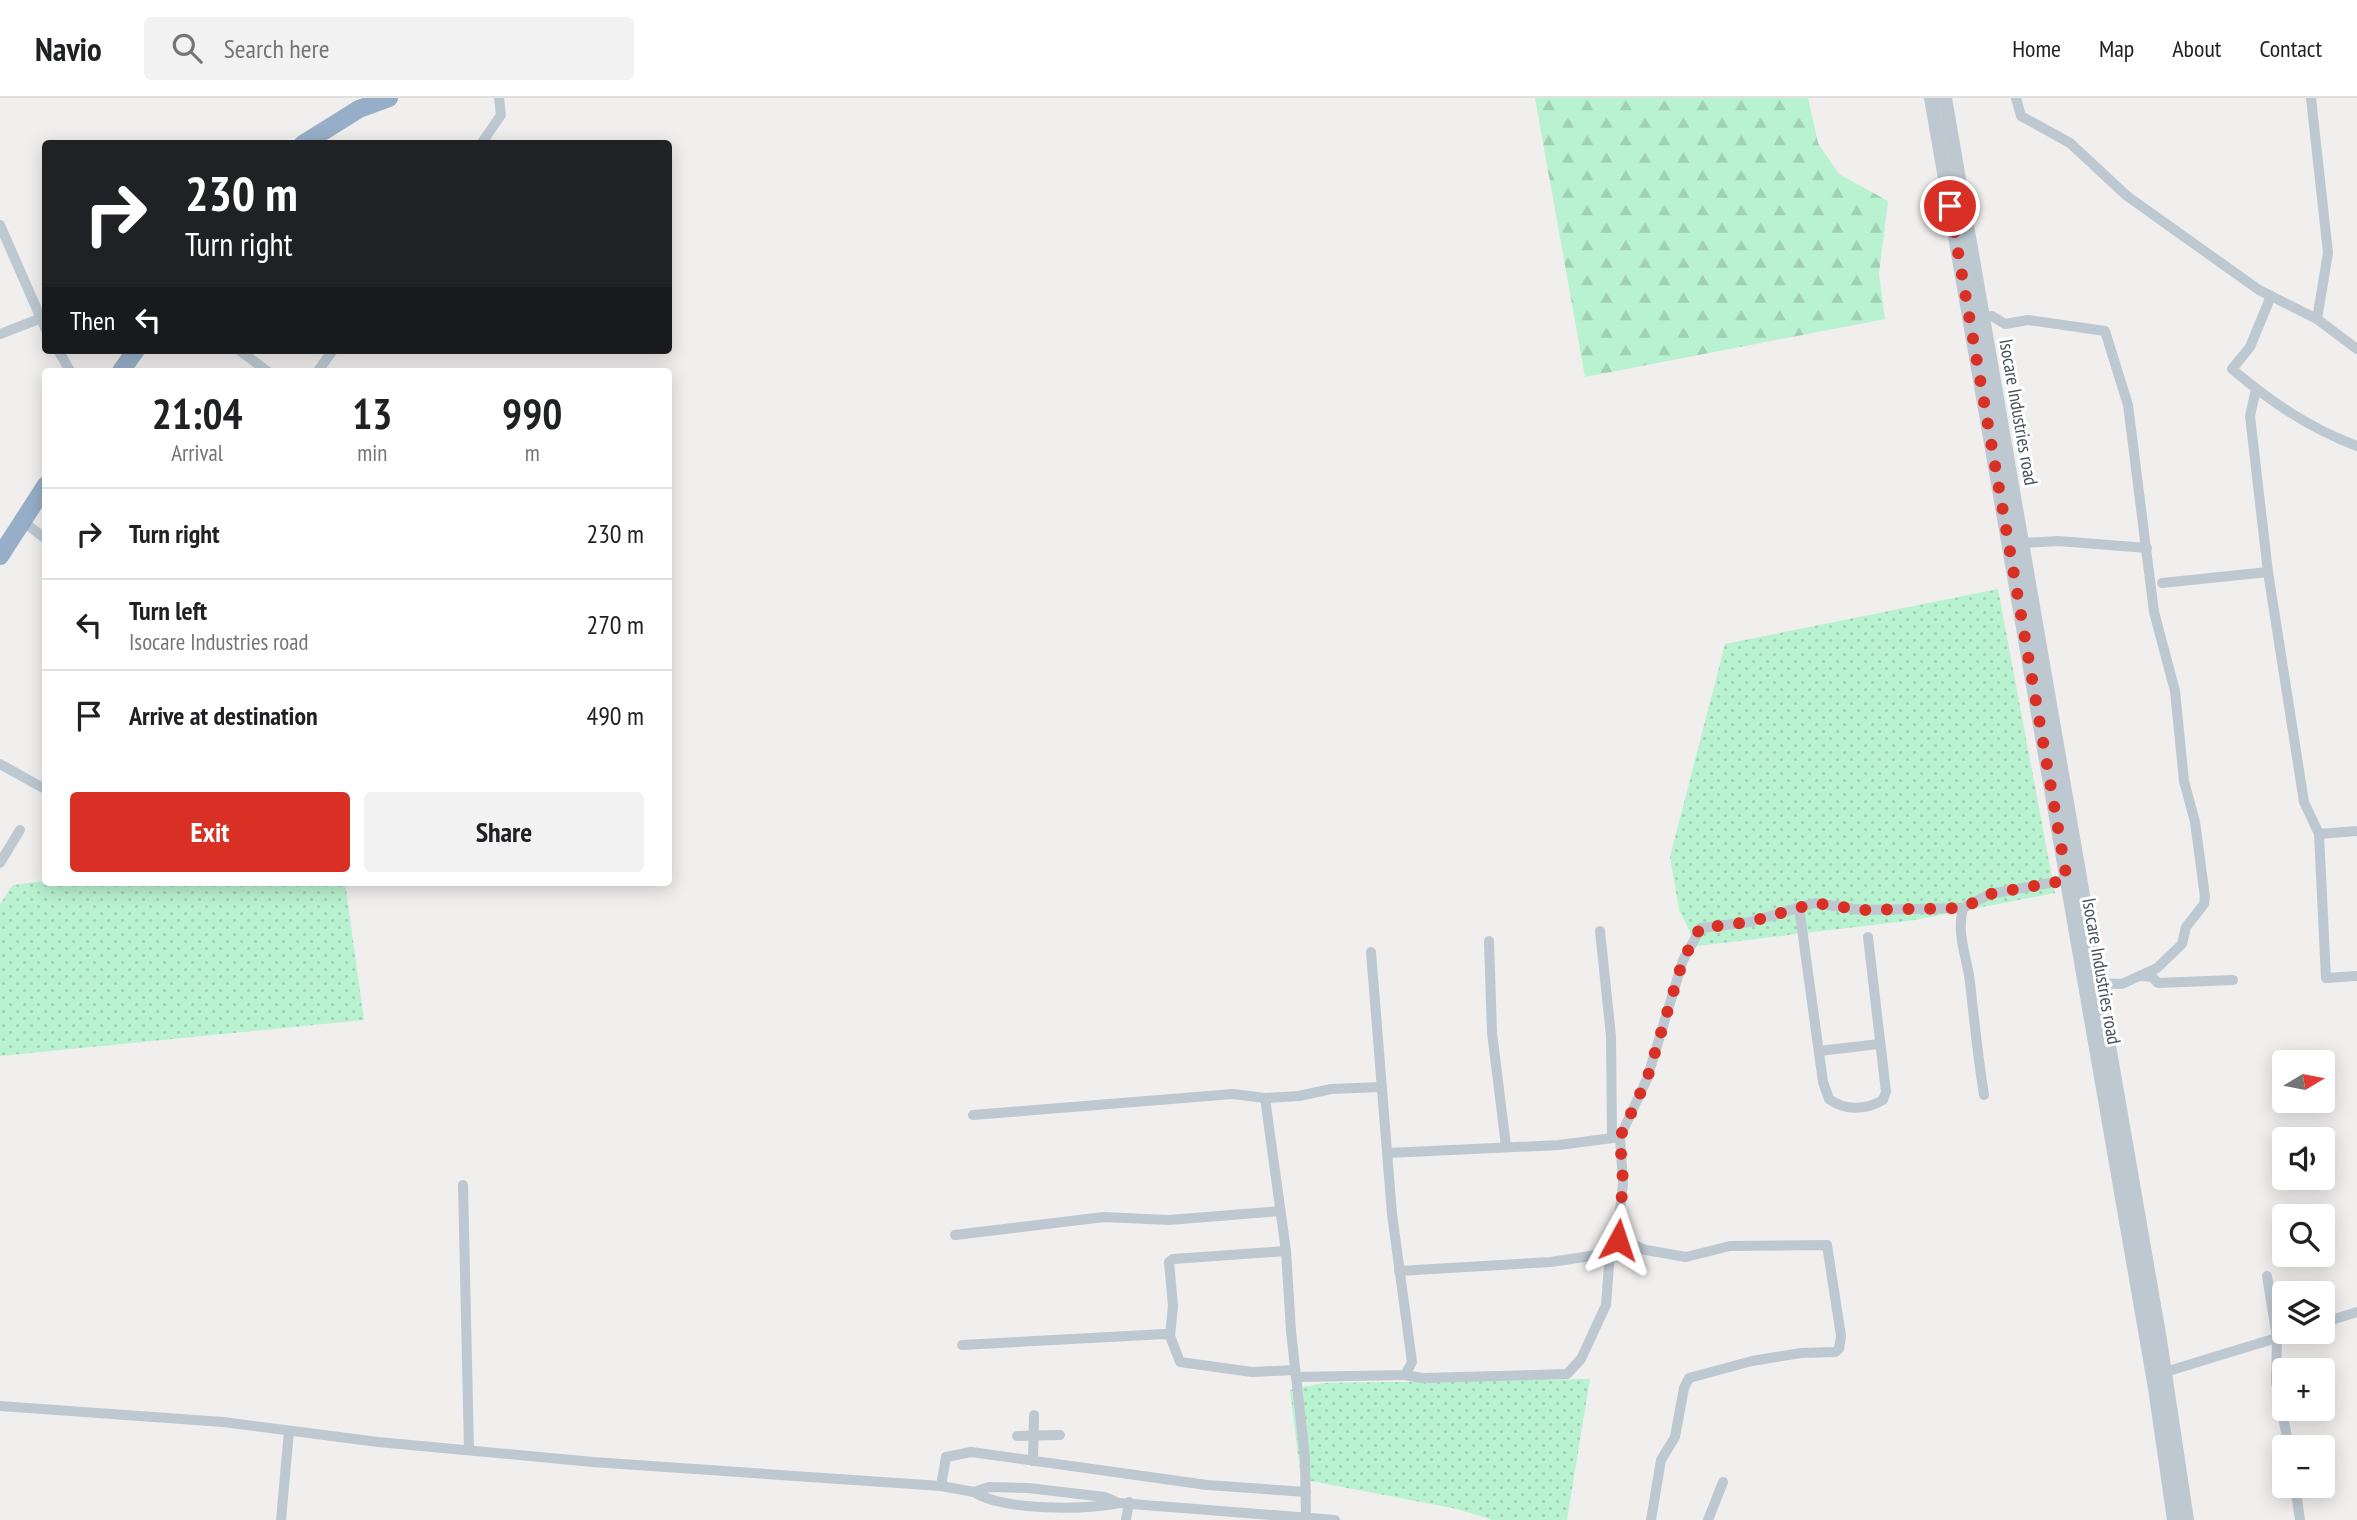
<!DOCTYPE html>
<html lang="en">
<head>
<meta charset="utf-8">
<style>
  body { margin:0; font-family:"PT Sans Narrow",sans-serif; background:#f2f2f2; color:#202124; height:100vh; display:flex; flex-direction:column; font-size:26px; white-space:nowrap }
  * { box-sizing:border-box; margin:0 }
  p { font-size:23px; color:#757577 }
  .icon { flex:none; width:38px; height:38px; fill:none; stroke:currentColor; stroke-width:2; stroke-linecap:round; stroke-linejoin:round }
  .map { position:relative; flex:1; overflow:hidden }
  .sheet { position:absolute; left:42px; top:270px; width:630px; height:518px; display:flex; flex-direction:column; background:#fff; border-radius:7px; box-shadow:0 4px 18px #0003 }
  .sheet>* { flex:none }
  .banner { position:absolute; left:42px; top:42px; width:630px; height:214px; border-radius:7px; box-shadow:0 4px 18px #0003; background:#202124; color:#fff; overflow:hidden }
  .needle { width:46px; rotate:80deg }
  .controls { position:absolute; left:2272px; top:952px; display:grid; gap:14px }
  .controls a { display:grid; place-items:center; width:63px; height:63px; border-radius:7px; background:#fff; box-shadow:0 4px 18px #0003; font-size:35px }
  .pin { position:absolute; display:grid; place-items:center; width:60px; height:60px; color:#fff; margin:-30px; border:4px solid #fff; border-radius:50%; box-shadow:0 2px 7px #0007 }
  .me { position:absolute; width:77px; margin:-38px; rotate:5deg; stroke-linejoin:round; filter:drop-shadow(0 0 5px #0008) }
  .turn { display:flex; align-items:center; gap:24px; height:147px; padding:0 28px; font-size:32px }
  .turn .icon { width:91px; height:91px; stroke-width:2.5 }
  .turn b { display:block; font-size:49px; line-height:60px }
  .then { display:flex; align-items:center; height:66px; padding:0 28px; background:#0003; gap:14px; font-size:26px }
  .eta { display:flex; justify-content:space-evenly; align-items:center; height:119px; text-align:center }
  .eta b { font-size:42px; font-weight:700; line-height:49px }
  .action { display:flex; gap:14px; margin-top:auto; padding:14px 28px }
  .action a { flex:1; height:80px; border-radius:7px; background:#d93025; color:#fff; font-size:28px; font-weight:700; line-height:80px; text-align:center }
  .action a+a { background:#f2f2f2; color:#202124 }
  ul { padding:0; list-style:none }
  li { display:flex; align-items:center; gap:21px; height:91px; padding:0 28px; border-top:2px solid #e0e0e0 }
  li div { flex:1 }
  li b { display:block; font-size:26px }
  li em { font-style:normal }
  header { display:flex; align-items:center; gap:42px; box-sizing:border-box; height:98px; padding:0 35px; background:#fff; border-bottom:2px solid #e0e0e0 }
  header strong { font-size:33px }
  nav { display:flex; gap:38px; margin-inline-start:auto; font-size:24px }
  .search { width:490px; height:63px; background:#f2f2f2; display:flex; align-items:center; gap:18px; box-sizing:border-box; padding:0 24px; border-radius:7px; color:#757577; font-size:26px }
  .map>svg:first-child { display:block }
  .grass { fill:url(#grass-dots) }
  .forest { fill:url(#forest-firs) }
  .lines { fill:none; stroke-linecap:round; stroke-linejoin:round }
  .minor { stroke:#bdc8d1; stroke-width:10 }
  .tertiary { stroke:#bdc8d1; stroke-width:14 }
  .trunk { stroke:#96aec8; stroke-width:18 }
  .route { stroke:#d93025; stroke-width:12; stroke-dasharray:0 21.6 }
  .labels { text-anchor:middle; stroke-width:6; stroke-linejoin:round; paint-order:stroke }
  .street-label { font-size:19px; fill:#45515d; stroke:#fff }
</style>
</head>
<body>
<header>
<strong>Navio</strong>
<div class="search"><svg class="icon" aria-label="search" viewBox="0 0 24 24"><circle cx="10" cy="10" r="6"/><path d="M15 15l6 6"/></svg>Search here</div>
<nav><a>Home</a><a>Map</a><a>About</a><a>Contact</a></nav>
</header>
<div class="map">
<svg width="2357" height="1422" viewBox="0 0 2357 1422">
  <defs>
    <pattern id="grass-dots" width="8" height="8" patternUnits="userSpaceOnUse" patternTransform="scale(1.75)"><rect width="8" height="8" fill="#b9f2d0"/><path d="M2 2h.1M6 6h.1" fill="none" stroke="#a0d1b5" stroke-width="1.8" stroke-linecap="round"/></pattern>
    <pattern id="forest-firs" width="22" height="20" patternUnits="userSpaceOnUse" patternTransform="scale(1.75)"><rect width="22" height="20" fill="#b9f2d0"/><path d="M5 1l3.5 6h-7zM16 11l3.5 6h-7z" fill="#a0d1b5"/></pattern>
  </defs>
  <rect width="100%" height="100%" fill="#f1eeee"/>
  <!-- grass -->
  <g class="grass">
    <path d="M1998,491L2055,795L1915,822L1697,848L1679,812L1670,759L1725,546Z"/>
    <path d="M45,783L345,784L364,922L0,958V806L13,787Z"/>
    <path d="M1590,1281L1567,1422H1493L1457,1411L1301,1381L1290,1292L1323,1285Z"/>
  </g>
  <!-- forest -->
  <path class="forest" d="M1535,0H1808L1818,45L1839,76L1888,103L1879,176L1885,221L1585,279Z"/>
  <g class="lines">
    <!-- minor -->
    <g class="minor">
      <path d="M2016,0L2021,18L2070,45L2127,98L2259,192L2317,221L2357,251"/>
      <path d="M2311,0L2328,155L2317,221"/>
      <path d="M481,46L501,17L499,0"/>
      <path d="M0,127L46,232"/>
      <path d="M2271,198L2250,249L2232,271C2271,304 2309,330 2357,348"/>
      <path d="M1983,219L1992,218L2005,226L2028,222L2105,233L2128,307L2154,514L2175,593L2184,683L2195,724L2205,799L2204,806L2186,829L2182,846L2157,870L2122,886L2092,885"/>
      <path d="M0,236L39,221"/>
      <path d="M58,252L70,273"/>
      <path d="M239,252L267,273"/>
      <path d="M318,273L333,252"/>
      <path d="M2256,291L2250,318L2268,474L2304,704L2319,736L2326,880L2357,878"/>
      <path d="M22,423L46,441"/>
      <path d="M2022,445L2058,443L2147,450"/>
      <path d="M2162,485L2268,474"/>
      <path d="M0,666L43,690L46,686"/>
      <path d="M2319,736L2357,733"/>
      <path d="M0,765L20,732"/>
      <path d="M1799,809L1823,984L1829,1001C1845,1013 1866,1012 1883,1002L1886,994L1868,839"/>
      <path d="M1600,833L1611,938L1612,1040"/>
      <path d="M1489,843L1492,935L1506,1048"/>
      <path d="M2141,878L2152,879L2158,885L2233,882"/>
      <path d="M1819,953L1879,946"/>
      <path d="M1984,997C1978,959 1974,922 1970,884C1967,859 1956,836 1963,810L1990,796L2071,781"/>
      <path d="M1265,1000L1286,1153L1291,1233L1305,1360L1306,1419"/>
      <path d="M973,1017L1233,996L1265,1000L1299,998L1331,991L1381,989"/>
      <path d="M1388,1055L1559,1047L1620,1039"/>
      <path d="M463,1087L469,1352"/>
      <path d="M955,1137L1104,1119L1169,1122L1280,1113"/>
      <path d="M1617,1141L1646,1152L1686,1159L1730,1148L1827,1147L1841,1238L1839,1251L1835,1254L1801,1255L1752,1263L1689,1280L1684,1290L1675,1339L1661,1362L1651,1422"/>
      <path d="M1399,1173L1551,1164L1610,1155"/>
      <path d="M2267,1178L2277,1240L2276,1284L2289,1349"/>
      <path d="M2322,1225L2357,1214"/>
      <path d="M1170,1238L1173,1208L1169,1164L1173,1161L1286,1153"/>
      <path d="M962,1247L1165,1236L1170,1238L1180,1264L1252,1274L1295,1272"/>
      <path d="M2165,1274L2296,1234"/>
      <path d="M1405,1277L1422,1280L1567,1276L1581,1261L1606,1207L1610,1155L1617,1141L1623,1085L1620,1039L1647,981L1683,862L1701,830L1750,824L1815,805L1862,812L1963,810"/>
      <path d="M1296,1279L1405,1277L1412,1264L1392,1116L1371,854"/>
      <path d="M0,1308L223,1324L378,1344L593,1364L941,1388L974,1394L989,1389L1028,1390L1105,1399L1119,1405L1335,1422"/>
      <path d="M1017,1338L1060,1337"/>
      <path d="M1033,1363L1034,1317"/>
      <path d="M941,1388L946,1359L971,1354L1207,1387L1306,1394"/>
      <path d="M2295,1388L2300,1422"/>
      <path d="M974,1394C1004,1413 1084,1412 1119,1405"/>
      <path d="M281,1422L289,1333"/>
      <path d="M1126,1422L1129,1404"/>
      <path d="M1708,1422L1723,1384"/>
    </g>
    <!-- tertiary -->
    <g class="tertiary">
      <path d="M1931,0L2155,1290L2174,1422"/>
      <path d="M1945,0L2160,1242L2187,1422"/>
    </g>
    <!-- trunk -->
    <g class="trunk">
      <path d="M303,46L359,11L389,0"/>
      <path d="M121,273L136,252"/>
      <path d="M0,458L46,387"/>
    </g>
  </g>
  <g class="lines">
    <!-- route -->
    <path class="route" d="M1618,1142L1623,1084L1620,1039L1647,981L1683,862L1700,830L1750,824L1815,805L1862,812L1963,810L1990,796L2067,782L1950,108"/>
  </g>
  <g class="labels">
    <!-- street labels -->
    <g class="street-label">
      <text transform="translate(2019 314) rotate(80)" y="7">Isocare Industries road</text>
      <text transform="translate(2102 873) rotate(80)" y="7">Isocare Industries road</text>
    </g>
  </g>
</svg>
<div class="controls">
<a><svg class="needle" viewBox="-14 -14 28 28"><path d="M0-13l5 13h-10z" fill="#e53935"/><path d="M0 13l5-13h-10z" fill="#757577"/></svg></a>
<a><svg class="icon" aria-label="sound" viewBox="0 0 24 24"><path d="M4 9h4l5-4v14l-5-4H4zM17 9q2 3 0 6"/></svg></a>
<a><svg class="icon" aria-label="search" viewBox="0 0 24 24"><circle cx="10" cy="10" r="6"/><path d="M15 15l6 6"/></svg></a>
<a><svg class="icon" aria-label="layers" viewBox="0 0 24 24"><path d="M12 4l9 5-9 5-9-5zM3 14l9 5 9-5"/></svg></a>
<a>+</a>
<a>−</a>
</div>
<div class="pin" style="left:1950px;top:108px;background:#d93025"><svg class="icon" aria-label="arrive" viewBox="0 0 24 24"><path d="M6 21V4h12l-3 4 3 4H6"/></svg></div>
<svg class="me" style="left:1618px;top:1142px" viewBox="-20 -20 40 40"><path d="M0-17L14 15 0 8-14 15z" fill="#d93025" stroke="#fff" stroke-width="4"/></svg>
<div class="banner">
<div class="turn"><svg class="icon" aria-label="right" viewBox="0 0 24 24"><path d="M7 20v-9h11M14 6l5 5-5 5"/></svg><div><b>230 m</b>Turn right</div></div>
<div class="then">Then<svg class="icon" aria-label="left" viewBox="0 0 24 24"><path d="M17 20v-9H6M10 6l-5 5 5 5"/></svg></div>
</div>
<section class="sheet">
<div class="eta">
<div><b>21:04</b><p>Arrival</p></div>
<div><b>13</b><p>min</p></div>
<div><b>990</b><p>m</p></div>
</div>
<ul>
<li><svg class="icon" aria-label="right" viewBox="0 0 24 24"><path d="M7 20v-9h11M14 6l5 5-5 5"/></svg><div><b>Turn right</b></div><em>230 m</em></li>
<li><svg class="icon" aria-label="left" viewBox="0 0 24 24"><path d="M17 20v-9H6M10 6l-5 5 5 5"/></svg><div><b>Turn left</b><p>Isocare Industries road</p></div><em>270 m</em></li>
<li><svg class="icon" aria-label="arrive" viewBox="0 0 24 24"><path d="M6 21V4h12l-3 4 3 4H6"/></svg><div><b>Arrive at destination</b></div><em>490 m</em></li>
</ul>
<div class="action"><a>Exit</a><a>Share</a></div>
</section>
</div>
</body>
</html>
